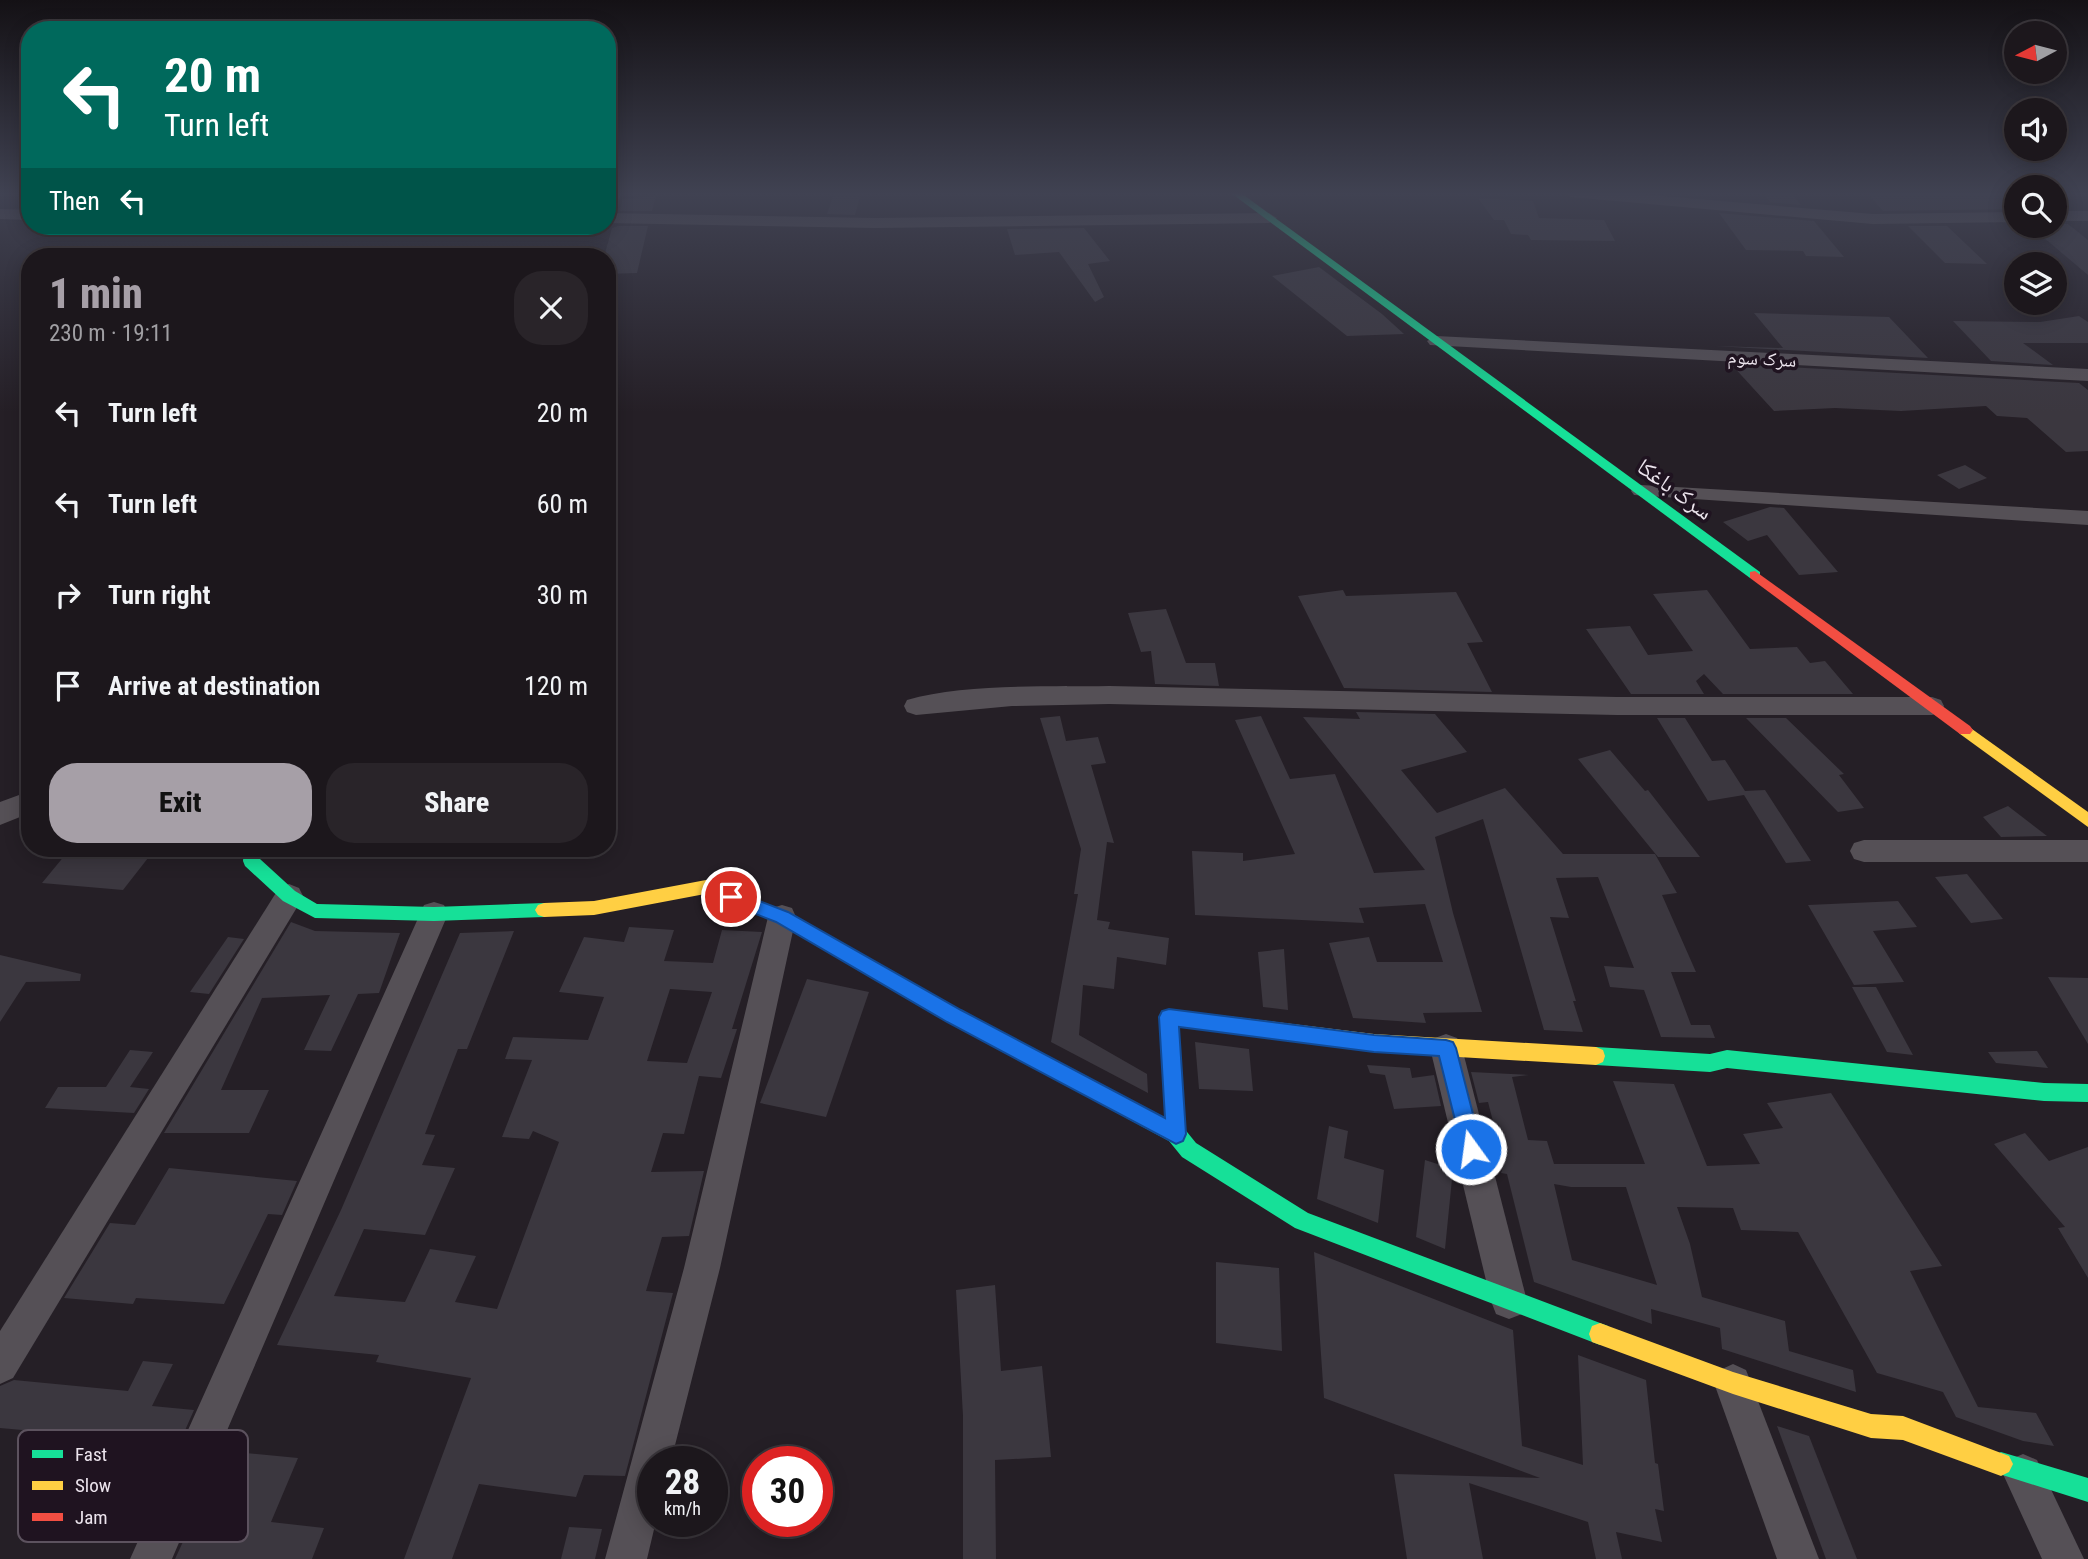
<!DOCTYPE html>
<html lang="en">
<head>
<meta charset="utf-8">
<style>
  body { margin:0; font-family:"Roboto Condensed","Noto Naskh Arabic",sans-serif; background:#292429; color:#f1f3f6; height:100vh; display:flex; flex-direction:column; font-size:26px; white-space:nowrap }
  * { box-sizing:border-box; margin:0 }
  p { font-size:23px; color:#a09fa3 }
  .icon { flex:none; width:38px; height:38px; fill:none; stroke:currentColor; stroke-width:2; stroke-linecap:round; stroke-linejoin:round }
  .map { position:relative; flex:1; overflow:hidden }
  .panel { position:absolute; left:21px; top:248px; width:595px; height:609px; display:flex; flex-direction:column; background:#1c171c; border-radius:28px; box-shadow:0 4px 18px #0003,0 0 0 2px #3a363b }
  .panel>* { flex:none }
  .guide { position:absolute; left:21px; top:21px; width:595px; height:214px; border-radius:28px; box-shadow:0 4px 18px #0003,0 0 0 2px #3a363b; background:#00695c; color:#fff; overflow:hidden }
  .needle { width:46px; rotate:263deg }
  .controls { position:absolute; left:2004px; top:21px; display:grid; gap:14px }
  .controls a { display:grid; place-items:center; width:63px; height:63px; border-radius:50%; background:#1c171c; box-shadow:0 4px 18px #0003,0 0 0 2px #3a363b; font-size:35px }
  .speed { position:absolute; left:637px; top:1446px; display:flex; gap:14px; font-size:35px; font-weight:700; text-align:center }
  .speed>* { display:grid; place-content:center; width:91px; height:91px; border-radius:50%; background:#1c171c; box-shadow:0 4px 18px #0003,0 0 0 2px #3a363b; line-height:1 }
  .speed small { font-size:18px; font-weight:400 }
  .speed .limit { border:10px solid #d22; background:#fff; color:#111 }
  .pin { position:absolute; display:grid; place-items:center; width:60px; height:60px; color:#fff; margin:-30px; border:4px solid #fff; border-radius:50%; box-shadow:0 2px 7px #0007 }
  .me { position:absolute; width:77px; margin:-38px; rotate:346deg; stroke-linejoin:round; filter:drop-shadow(0 0 5px #0008) }
  .turn { display:flex; align-items:center; gap:24px; height:147px; padding:0 28px; font-size:32px }
  .turn .icon { width:91px; height:91px; stroke-width:2.5 }
  .turn b { display:block; font-size:49px; line-height:60px }
  .then { display:flex; align-items:center; height:66px; padding:0 28px; background:#0003; gap:14px; font-size:26px }
  .round { display:grid; place-items:center; flex:none; width:74px; height:74px; border-radius:28px; background:#292429 }
  .overview { display:flex; align-items:center; justify-content:space-between; height:119px; padding:0 28px }
  h1 { font-size:42px; font-weight:800; line-height:52px; color:#a69fa7 }
  .primary-button { display:flex; gap:14px; margin-top:auto; padding:14px 28px }
  .primary-button a { flex:1; height:80px; border-radius:28px; background:#a69fa7; color:#111; font-size:28px; font-weight:800; line-height:80px; text-align:center }
  .primary-button a+a { background:#292429; color:#f1f3f6 }
  ul { padding:0; list-style:none }
  li { display:flex; align-items:center; gap:21px; height:91px; padding:0 28px }
  li div { flex:1 }
  li b { display:block; font-size:26px }
  li em { font-style:normal }
  .map>svg:first-child { display:block }
  .building { fill:#3b373f; fill-rule:evenodd }
  .lines { fill:none; stroke-linecap:round; stroke-linejoin:round }
  .street { fill:#555056; fill-rule:evenodd }
  .fast { fill:#16e098; fill-rule:evenodd }
  .slow { fill:#ffcf43; fill-rule:evenodd }
  .jam { fill:#f24e42; fill-rule:evenodd }
  .route { fill:#1a73e8; stroke:#114b97; stroke-width:2 }
  .labels { text-anchor:middle; stroke-width:7; stroke-linejoin:round; paint-order:stroke }
  .far-street-label { font-size:19px; fill:#ece4ed; stroke:#1f1320 }
  .street-label { font-size:23px; fill:#ece4ed; stroke:#1f1320 }
  .key { fill:#1f1320; stroke:#5c525e; stroke-width:2 }
  .key-label { font-size:19px; fill:#ece4ed }
</style>
</head>
<body>
<div class="map">
<svg width="2088" height="1559" viewBox="0 0 2088 1559">
  <rect width="100%" height="100%" fill="#251f26"/>
  <!-- building -->
  <g class="building">
    <path d="M834,193H861L855,215L827,214Z"/>
    <path d="M1764,193H1791L1801,205L1752,201L1770,202Z"/>
    <path d="M1867,193H2016V209L1883,211Z"/>
    <path d="M656,196L652,211H620L622,199Z"/>
    <path d="M1478,198L1533,201L1539,218L1604,220L1615,241L1531,240L1528,235L1511,234L1504,220H1494Z"/>
    <path d="M1719,213L1814,221L1844,257L1806,256L1803,251L1746,250Z"/>
    <path d="M2054,224H2068L2088,240V275L2030,226Z"/>
    <path d="M618,226H648L637,273L607,274V257H604L612,228Z"/>
    <path d="M1908,226H1947L1987,264L1945,263Z"/>
    <path d="M1084,228L1110,261L1088,264L1104,297L1095,302L1059,252L1015,255L1007,229Z"/>
    <path d="M1319,267L1382,314L1404,334L1347,336L1272,276Z"/>
    <path d="M1754,313L1889,317L1928,358L1715,346L1783,348Z"/>
    <path d="M2079,316L2088,322V343H2023L2053,365L1991,361L1953,321L2040,322Z"/>
    <path d="M1731,364L2079,383L2088,390V451L2066,452L2027,418L1997,416L1986,406L1901,411L1835,408L1774,411Z"/>
    <path d="M1965,465L1987,478L1959,489L1937,475Z"/>
    <path d="M1770,507L1784,508L1838,572L1799,575L1767,535L1748,541L1723,522Z"/>
    <path d="M1343,590L1346,596L1456,592L1483,642L1467,643L1492,692L1344,688L1298,596Z"/>
    <path d="M1707,590L1750,649L1797,647L1810,663L1825,661L1853,694H1723L1704,674L1696,681L1704,694H1631L1586,629L1630,626L1648,655L1693,651L1653,594Z"/>
    <path d="M1166,609L1186,663H1215L1219,686L1155,684L1151,651L1141,652L1128,613Z"/>
    <path d="M1356,712L1435,714L1467,752L1401,770L1437,813L1505,788L1563,854H1655L1677,893L1662,895L1696,972H1671L1691,1025H1710L1715,1038L1661,1037L1644,990L1610,987L1604,966L1634,968L1598,877L1556,878L1569,918L1550,917L1576,1001H1573L1583,1032L1544,1030L1483,819L1435,837L1453,913L1482,1012L1423,1013L1426,1023L1353,1018L1329,943L1369,937L1377,962H1443L1425,904L1359,908L1364,923L1195,915L1192,851L1243,853V861L1295,854L1235,720L1261,716L1290,779L1335,774L1374,873L1425,870L1303,717L1360,719Z"/>
    <path d="M1060,716L1066,741L1098,737L1106,763L1091,765L1114,843L1107,842L1097,920L1110,922L1108,929L1169,938L1166,965L1117,957L1114,989L1083,985L1079,1035L1147,1074L1148,1093L1051,1042L1078,894H1074L1081,849L1040,718Z"/>
    <path d="M1657,718H1685L1712,761L1725,760L1745,791L1765,790L1811,861L1786,863L1744,795L1708,801Z"/>
    <path d="M1746,718H1786L1844,774L1839,775L1864,808L1838,812Z"/>
    <path d="M1610,750L1645,791L1648,790L1700,857H1658L1578,759Z"/>
    <path d="M2008,806L2047,836L2001,837L1983,817Z"/>
    <path d="M70,849H155L123,890L42,883Z"/>
    <path d="M1967,874L2003,919L1971,923L1935,877Z"/>
    <path d="M1898,901L1917,927L1873,931L1904,982L1854,985L1808,905Z"/>
    <path d="M291,922L315,931L400,933L379,993L358,994L331,1051L304,1050L330,995L262,998L221,1090H269L249,1133H164Z"/>
    <path d="M629,927L674,930L664,961L713,963L722,930L762,932L732,1029H737L721,1078L699,1076L684,1134L663,1133L651,1172L704,1171L689,1236L662,1237L646,1291L673,1293L625,1476L584,1475L576,1497L479,1484L452,1559H404L471,1378L376,1362L379,1355L277,1345L341,1210L460,933L514,931L467,1049H458L425,1134L435,1135L422,1165L455,1168L425,1235L364,1229L334,1296L405,1302L430,1249L476,1256L455,1302L497,1309L559,1142L533,1131L529,1139L502,1137L532,1060L505,1059L513,1037L588,1040L604,997L559,992L584,937L624,942ZM670,989L712,992L687,1063L647,1061Z"/>
    <path d="M228,937L244,939L209,994L190,992Z"/>
    <path d="M1284,949L1288,1010L1263,1007L1258,952Z"/>
    <path d="M0,955L81,974L80,981L26,982L0,1022Z"/>
    <path d="M2048,977L2088,978V1044Z"/>
    <path d="M807,979L869,992L826,1117L760,1103Z"/>
    <path d="M1852,987H1876L1913,1055L1887,1052Z"/>
    <path d="M1195,1042L1249,1049L1253,1091L1199,1089Z"/>
    <path d="M130,1050L153,1052L130,1087L149,1089L134,1113L45,1108L58,1087H106Z"/>
    <path d="M2037,1051L2048,1068L1996,1063L1988,1052Z"/>
    <path d="M1367,1065L1410,1068L1412,1078L1434,1075L1441,1106L1394,1109L1385,1075L1370,1073Z"/>
    <path d="M1471,1072L1529,1075L1512,1077L1528,1140L1547,1141L1554,1164H1645L1613,1081L1674,1084L1707,1166L1760,1164L1743,1134L1783,1128L1767,1103L1831,1093L1942,1266L1910,1271L1978,1407L2036,1413L2054,1446L2023,1441L1956,1417L1943,1392L1877,1373L1798,1232L1741,1230L1733,1208L1677,1207L1690,1244L1702,1297L1785,1321L1789,1351L1853,1370L1856,1392L1722,1349L1720,1328L1651,1309L1652,1324L1534,1282L1507,1174L1501,1173L1504,1164L1488,1102L1479,1103ZM1554,1184L1571,1187H1626L1657,1285L1572,1260Z"/>
    <path d="M1329,1126L1348,1131L1344,1158L1384,1170L1378,1223L1317,1199Z"/>
    <path d="M2025,1133L2049,1161L2088,1147V1278L2058,1228L2065,1227L1994,1144Z"/>
    <path d="M1425,1160L1453,1169L1445,1249L1416,1237Z"/>
    <path d="M169,1168L297,1181L282,1215L268,1214L224,1304L136,1298L133,1304L64,1298L110,1223L135,1225Z"/>
    <path d="M1314,1252L1513,1330L1522,1446L1583,1465L1578,1355L1646,1380L1655,1463L1658,1464L1664,1511L1655,1509L1662,1542L1616,1532L1622,1559H1596L1588,1522L1469,1483L1483,1559H1407L1394,1474L1540,1478L1324,1398Z"/>
    <path d="M1216,1262L1279,1268L1282,1351L1216,1343Z"/>
    <path d="M995,1285L1001,1371L1042,1366L1051,1457L995,1460L996,1559H963V1416L956,1290Z"/>
    <path d="M143,1361L173,1364L152,1406L194,1410L179,1444L0,1428V1386L14,1380L128,1391Z"/>
    <path d="M1777,1426L1809,1436L1857,1559H1826Z"/>
    <path d="M225,1451L298,1458L271,1522L324,1528L312,1559H175Z"/>
    <path d="M569,1527L602,1529L595,1559H561Z"/>
  </g>
  <g class="lines">
    <!-- street -->
    <g class="street">
      <path d="M623,193L612,208L607,209L608,193Z"/>
      <path d="M1564,193H1627L1873,214L2016,212V222L1873,224L1571,197Z"/>
      <path d="M0,209L30,210V220L0,219Z"/>
      <rect x="2054" y="211" width="34" height="10"/>
      <path d="M607,213L875,218L1269,213L1277,218L1269,223L875,228L607,223Z"/>
      <path d="M1436,336L2088,369V381L1430,345L1427,341Z"/>
      <path d="M1641,485L2088,511V525L1634,495L1631,491L1634,487Z"/>
      <path d="M1109,686L1617,697H1932L1941,700L1944,706L1941,712L1932,715H1617L1109,704L1012,706L916,715L907,712L904,706L907,700C964,683 1049,687 1109,686Z"/>
      <path d="M30,791V813L0,825V802Z"/>
      <path d="M1864,840H2088V862H1864L1854,859L1850,851L1854,843Z"/>
      <path d="M289,884L299,888L303,896L299,904L13,1378L0,1384V1331L279,888Z"/>
      <path d="M434,902L444,905L448,914L172,1559H130L420,914L424,905Z"/>
      <path d="M782,905L792,908L796,917L720,1268L671,1461H653V1521H656L647,1559H605L684,1268L768,917L772,908Z"/>
      <path d="M1446,1034L1457,1038L1462,1048L1527,1301L1522,1314L1509,1319L1496,1314L1491,1301L1430,1048L1435,1038Z"/>
      <path d="M1733,1364L1746,1370L1819,1559H1777L1714,1383L1720,1370Z"/>
      <path d="M2023,1454L2037,1460L2084,1559H2042L2003,1474L2009,1460Z"/>
    </g>
    <!-- fast -->
    <g class="fast">
      <path d="M1231,193H1241L1760,572V578H1750Z"/>
      <path d="M244,849H260V859L295,891L317,904L434,907L544,903L550,905L553,910L550,915L544,917L434,921L315,918L283,901L245,866L243,861Z"/>
      <path d="M1596,1047L1710,1054L1727,1050L2044,1083L2088,1084V1102L2044,1101L1727,1068L1710,1072L1596,1065L1589,1062L1587,1056L1589,1050Z"/>
      <path d="M1065,1066L1183,1127L1196,1143L1308,1213L1608,1326L1611,1334L1608,1342L1600,1345L1295,1228L1182,1157L1169,1141L1058,1081L1055,1075L1058,1069Z"/>
      <path d="M2001,1452L2088,1478V1502L1993,1472L1989,1464L1993,1456Z"/>
    </g>
    <!-- slow -->
    <g class="slow">
      <path d="M1965,724L2088,812V827L1960,734L1957,730L1960,726Z"/>
      <path d="M706,880L788,912L961,1010L1072,1069L1075,1075L1072,1081L1065,1084L1058,1081L947,1022L776,922L705,894L594,915L544,917L538,915L535,910L538,905L544,903L594,901Z"/>
      <path d="M1169,1009L1374,1034L1596,1047L1603,1050L1605,1056L1603,1062L1596,1065L1374,1052L1179,1027L1186,1134L1183,1141L1176,1144L1169,1141L1166,1134L1160,1017L1162,1011Z"/>
      <path d="M1600,1323L1733,1372L1871,1414L1903,1416L2009,1456L2013,1464L2009,1472L2001,1476L1903,1440L1871,1438L1733,1394L1592,1342L1589,1334L1592,1326Z"/>
    </g>
    <!-- jam -->
    <path class="jam" d="M1755,571L1970,726L1973,730L1970,734H1960L1750,578V572Z"/>
  </g>
  <!-- sky -->
  <linearGradient id="sky" x2="0" y2="1"><stop stop-color="#141115"/><stop offset="0.47" stop-color="#404252"/><stop offset="1" stop-color="#404252" stop-opacity="0"/></linearGradient>
  <rect width="2088" height="412" fill="url(#sky)"/>
  <!-- route -->
  <path class="route" d="M731,890L788,912L961,1010L1165,1118L1159,1017L1162,1011L1169,1009L1374,1035L1446,1040L1453,1042L1456,1048L1482,1149L1479,1156L1471,1159L1464,1156L1439,1056L1374,1052L1179,1027L1186,1134L1183,1141L1176,1144L947,1022L776,922L725,902L723,897L725,892Z"/>
  <g class="labels">
    <!-- far-street labels -->
    <g class="far-street-label">
      <text transform="translate(1762 358) rotate(3)" y="7">سرک سوم</text>
    </g>
    <!-- street labels -->
    <g class="street-label">
      <text transform="translate(1675 489) rotate(36)" y="8">سرک باغکا</text>
    </g>
  </g>
  <!-- legend -->
  <rect x="18" y="1430" width="230" height="112" rx="10" class="key"/>
  <rect x="32" y="1450" width="31" height="8" fill="#16e098"/>
  <rect x="32" y="1481" width="31" height="9" fill="#ffcf43"/>
  <rect x="32" y="1513" width="31" height="8" fill="#f24e42"/>
  <g class="key-label">
    <text x="75" y="1461">Fast</text>
    <text x="75" y="1492">Slow</text>
    <text x="75" y="1524">Jam</text>
  </g>
</svg>
<div class="controls">
<a><svg class="needle" viewBox="-14 -14 28 28"><path d="M0-13l5 13h-10z" fill="#e53935"/><path d="M0 13l5-13h-10z" fill="#a09fa3"/></svg></a>
<a><svg class="icon" aria-label="sound" viewBox="0 0 24 24"><path d="M4 9h4l5-4v14l-5-4H4zM17 9q2 3 0 6"/></svg></a>
<a><svg class="icon" aria-label="search" viewBox="0 0 24 24"><circle cx="10" cy="10" r="6"/><path d="M15 15l6 6"/></svg></a>
<a><svg class="icon" aria-label="layers" viewBox="0 0 24 24"><path d="M12 4l9 5-9 5-9-5zM3 14l9 5 9-5"/></svg></a>
</div>
<div class="speed"><div>28<small>km/h</small></div><div class="limit">30</div></div>
<div class="pin" style="left:731px;top:897px;background:#d93025"><svg class="icon" aria-label="arrive" viewBox="0 0 24 24"><path d="M6 21V4h12l-3 4 3 4H6"/></svg></div>
<svg class="me" style="left:1471px;top:1149px" viewBox="-20 -20 40 40"><circle r="17" fill="#1a73e8" stroke="#fff" stroke-width="3"/><path d="M0-11L8 9 0 5-8 9z" fill="#fff"/></svg>
<div class="guide">
<div class="turn"><svg class="icon" aria-label="left" viewBox="0 0 24 24"><path d="M17 20v-9H6M10 6l-5 5 5 5"/></svg><div><b>20 m</b>Turn left</div></div>
<div class="then">Then<svg class="icon" aria-label="left" viewBox="0 0 24 24"><path d="M17 20v-9H6M10 6l-5 5 5 5"/></svg></div>
</div>
<section class="panel">
<div class="overview"><div><h1>1 min</h1><p>230 m · 19:11</p></div><a class="round"><svg class="icon" aria-label="close" viewBox="0 0 24 24"><path d="M6 6l12 12M18 6L6 18"/></svg></a></div>
<ul>
<li><svg class="icon" aria-label="left" viewBox="0 0 24 24"><path d="M17 20v-9H6M10 6l-5 5 5 5"/></svg><div><b>Turn left</b></div><em>20 m</em></li>
<li><svg class="icon" aria-label="left" viewBox="0 0 24 24"><path d="M17 20v-9H6M10 6l-5 5 5 5"/></svg><div><b>Turn left</b></div><em>60 m</em></li>
<li><svg class="icon" aria-label="right" viewBox="0 0 24 24"><path d="M7 20v-9h11M14 6l5 5-5 5"/></svg><div><b>Turn right</b></div><em>30 m</em></li>
<li><svg class="icon" aria-label="arrive" viewBox="0 0 24 24"><path d="M6 21V4h12l-3 4 3 4H6"/></svg><div><b>Arrive at destination</b></div><em>120 m</em></li>
</ul>
<div class="primary-button"><a>Exit</a><a>Share</a></div>
</section>
</div>
</body>
</html>
